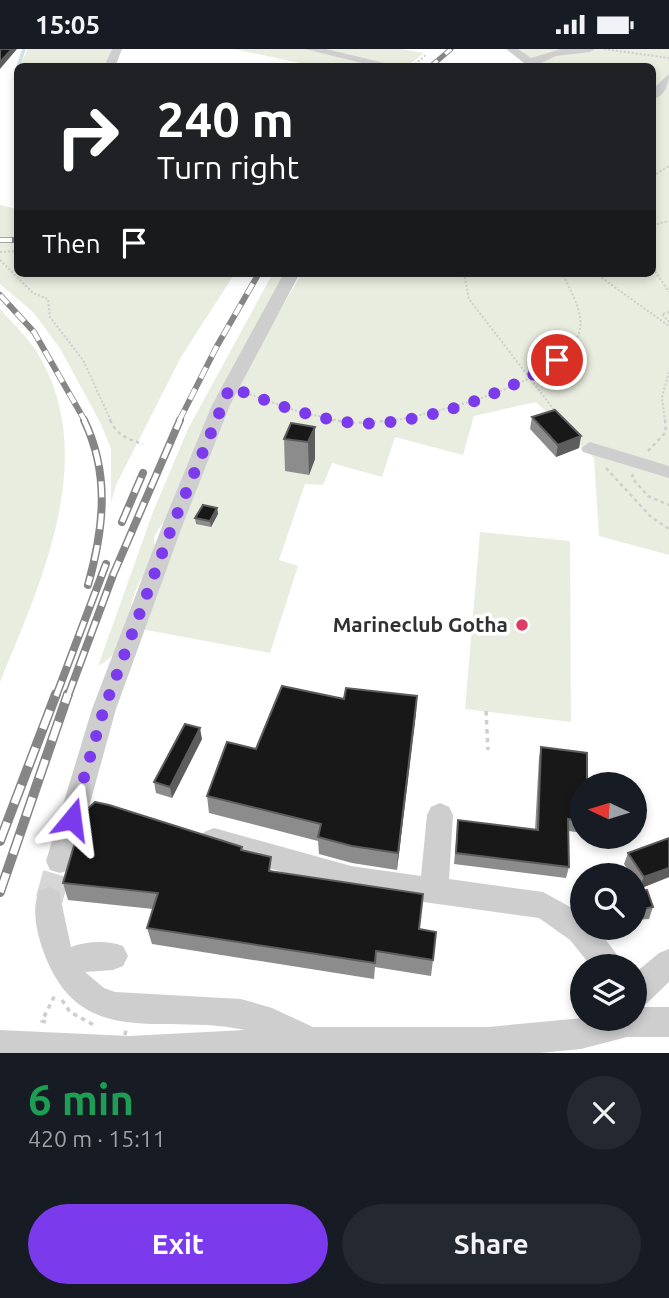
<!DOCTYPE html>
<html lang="en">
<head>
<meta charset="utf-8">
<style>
  body { margin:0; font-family:Ubuntu,sans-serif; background:#242831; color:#f1f3f6; height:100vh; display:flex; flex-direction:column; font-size:26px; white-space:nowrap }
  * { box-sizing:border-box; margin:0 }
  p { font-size:23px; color:#9ea1a6 }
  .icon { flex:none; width:38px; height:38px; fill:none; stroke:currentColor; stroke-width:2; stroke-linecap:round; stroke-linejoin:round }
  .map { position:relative; height:1004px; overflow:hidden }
  .details { display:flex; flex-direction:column; background:#171b24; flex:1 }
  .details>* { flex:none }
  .banner { position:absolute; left:14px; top:14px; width:642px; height:214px; border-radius:10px; box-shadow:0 4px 10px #0003; background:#202124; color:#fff; overflow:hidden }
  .needle { width:46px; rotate:274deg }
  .fabs { position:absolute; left:570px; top:723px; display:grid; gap:14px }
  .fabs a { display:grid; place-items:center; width:77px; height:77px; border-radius:50%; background:#171b24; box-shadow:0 4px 10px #0003; font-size:35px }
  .pin { position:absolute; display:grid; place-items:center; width:60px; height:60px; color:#fff; margin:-30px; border:4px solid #fff; border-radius:50%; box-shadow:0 2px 7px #0007 }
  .me { position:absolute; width:77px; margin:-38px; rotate:16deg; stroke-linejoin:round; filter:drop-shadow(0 0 5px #0008) }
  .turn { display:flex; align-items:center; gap:24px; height:147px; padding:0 28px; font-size:32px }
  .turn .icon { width:91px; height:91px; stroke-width:2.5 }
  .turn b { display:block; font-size:49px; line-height:60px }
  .then { display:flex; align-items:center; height:66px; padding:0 28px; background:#0003; gap:14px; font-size:26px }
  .round { display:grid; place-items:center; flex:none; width:74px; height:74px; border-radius:37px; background:#242831 }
  .head { display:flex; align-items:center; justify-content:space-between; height:119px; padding:0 28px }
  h1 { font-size:42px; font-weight:700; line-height:52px; color:#1e9e55 }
  .cta { display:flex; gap:14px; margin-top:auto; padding:14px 28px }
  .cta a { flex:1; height:80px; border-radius:42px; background:#7c3aed; color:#fff; font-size:28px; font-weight:700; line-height:80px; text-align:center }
  .cta a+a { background:#242831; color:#f1f3f6 }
  .status { display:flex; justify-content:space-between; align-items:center; height:49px; padding:0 35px; background:#171b24; direction:ltr }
  .status svg { height:19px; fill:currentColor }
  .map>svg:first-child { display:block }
  .green { fill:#e9eddf }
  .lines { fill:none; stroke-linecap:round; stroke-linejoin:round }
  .stream { stroke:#cae3e9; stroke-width:3.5 }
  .minor-tunnel { stroke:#d6d6d6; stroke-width:27; stroke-dasharray:27 14; stroke-linecap:butt }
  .path-far2 { stroke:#cecece; stroke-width:2; stroke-dasharray:2 2; stroke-linecap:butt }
  .path-far1 { stroke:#cecece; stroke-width:2.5; stroke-dasharray:3.5 3.5; stroke-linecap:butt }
  .path { stroke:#cecece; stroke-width:3.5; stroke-dasharray:4.5 4.5; stroke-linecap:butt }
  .minor { fill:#cecece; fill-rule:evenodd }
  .rail-far3-casing { stroke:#868686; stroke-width:5 }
  .rail-far2-casing { stroke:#868686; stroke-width:6 }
  .rail-far1-casing { stroke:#868686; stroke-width:8 }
  .rail-casing { stroke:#868686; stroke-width:10 }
  .rail-far3 { stroke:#fff; stroke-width:3.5; stroke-dasharray:10; stroke-linecap:butt }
  .rail-far2 { stroke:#fff; stroke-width:4.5; stroke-dasharray:12; stroke-linecap:butt }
  .rail-far1 { stroke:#fff; stroke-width:5; stroke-dasharray:16; stroke-linecap:butt }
  .rail { stroke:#fff; stroke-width:7; stroke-dasharray:20; stroke-linecap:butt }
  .path-bridge { stroke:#cecece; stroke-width:3.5; stroke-dasharray:4.5 4.5; stroke-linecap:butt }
  .wall { fill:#8c8c8c }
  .shaded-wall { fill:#5d5d5d }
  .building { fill:#181818; stroke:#5d5d5d; stroke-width:2 }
  .route { stroke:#7c3aed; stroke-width:12; stroke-dasharray:0 21.6 }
  .poi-dot { fill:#de3c64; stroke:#fff; stroke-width:2.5 }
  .labels { text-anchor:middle; stroke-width:7; stroke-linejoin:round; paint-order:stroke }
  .poi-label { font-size:21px; font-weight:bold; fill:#313131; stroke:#fff; text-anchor:end }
</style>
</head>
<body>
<div class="status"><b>15:05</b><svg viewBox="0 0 49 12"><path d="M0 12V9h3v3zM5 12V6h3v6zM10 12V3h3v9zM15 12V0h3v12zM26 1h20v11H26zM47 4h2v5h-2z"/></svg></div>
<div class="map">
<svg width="669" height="1004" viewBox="0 0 669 1004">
  <rect width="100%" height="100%" fill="#fff"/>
  <!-- green -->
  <g class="green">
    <path d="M28,0H112L106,17L19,18Z"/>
    <path d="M234,0H401L424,4L407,17L319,18Z"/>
    <path d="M514,0H669V506L599,487L594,409L536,353L474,367L463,406L395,388L382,428L332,414L323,436L305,435L279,511L298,517L270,604L141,580L232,344L302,224H653V18L530,17Z"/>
    <path d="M0,156L17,160V188H0Z"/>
    <path d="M0,194H17L18,224H235L181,308L116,436L111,454V400L101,375L61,301L42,275L33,263L0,235Z"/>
    <path d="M273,224H288L172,464C166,472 155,481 154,491C154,496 157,502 156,507C154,518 144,524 139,534C124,563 131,601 98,617L153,463L188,380Z"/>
    <path d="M0,260C14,276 31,291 41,310C98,412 40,536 0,633Z"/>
    <path d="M480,483L570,492L571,673L465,660Z"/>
  </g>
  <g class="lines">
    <!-- stream -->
    <path class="stream" d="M18,18L24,0"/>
    <!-- minor-tunnel -->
    <path class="minor-tunnel" d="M49,851L60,812"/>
    <!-- path-far2 -->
    <g class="path-far2">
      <path d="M604,0L669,9"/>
      <path d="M412,18L427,5"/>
      <path d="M653,127L669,117"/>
      <path d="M653,176L669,172"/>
      <path d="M0,203L18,202"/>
      <path d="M0,211L33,244L48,250L50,268L83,311L111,372"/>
      <path d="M653,219L669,243"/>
      <path d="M464,224L469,250L555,362"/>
      <path d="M595,224L669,277"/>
      <path d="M669,263L662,265L669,273"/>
      <path d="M246,344L300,363L341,372"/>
      <path d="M388,372C432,366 571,332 580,280C583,261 570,241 562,224"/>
      <path d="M665,372L662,348L669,323"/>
    </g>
    <!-- path-far1 -->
    <g class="path-far1">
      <path d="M110,371C117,386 127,390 143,395"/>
      <path d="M331,371L354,374L401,371"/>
      <path d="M648,402L666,383L665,371"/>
      <path d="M606,419L651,468L669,480"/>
      <path d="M633,425L632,429L648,447L669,456"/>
    </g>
    <!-- path -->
    <g class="path">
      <path d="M486,662L488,701"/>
      <path d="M62,951L70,963L94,976"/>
      <path d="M46,973L42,972L56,944"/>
    </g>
    <!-- minor -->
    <g class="minor">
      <path d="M112,0H122L115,18H104Z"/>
      <path d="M305,0H326L401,18H378Z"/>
      <path d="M506,0H518L531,9L561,0H595L590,3L556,7L533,18H521L524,14Z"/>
      <path d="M669,25C669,35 664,48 653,50V40Z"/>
      <path d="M284,224H300L230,356L183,475L116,660L74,812L70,821L60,824L50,821L46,812L92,660L163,475L212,356Z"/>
      <path d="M590,393L669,417V429L583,403L581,399Z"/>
      <path d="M440,754L449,758L453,766L449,830L543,843L583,865V878H596L618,907L623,917H591L570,891L539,869L351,843L214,803L204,799L201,791L204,783L214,779L351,817L421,827L427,766L431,758Z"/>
      <path d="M49,838L59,842L71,898C87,892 108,891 123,897L128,907L123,917L113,921L85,923L104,939L115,943L241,950L272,959L313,978H488L583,969L635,970V924L659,904L669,900V933L646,955L638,958H669V988H627L581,1000L540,1004H0V981L129,987L245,981C164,963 81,1004 44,904C37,885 31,860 39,842Z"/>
    </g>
    <!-- rail-far3 casing -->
    <g class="rail-far3-casing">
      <path id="rail-far3" d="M430,18L451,0"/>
    </g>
    <!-- rail-far2 casing -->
    <g class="rail-far2-casing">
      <g id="rail-far2">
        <path d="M0,191H18"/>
        <path d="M0,246L34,283L85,372"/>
        <path d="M179,372L217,297L259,224"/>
      </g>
    </g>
    <!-- rail-far1 casing -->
    <g class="rail-far1-casing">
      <g id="rail-far1">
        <path d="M84,371C110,425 104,479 88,536"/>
        <path d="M122,473L143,424"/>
        <path d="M56,647L106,515"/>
        <path d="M68,647L113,526L180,371"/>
      </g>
    </g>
    <!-- rail casing -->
    <g class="rail-casing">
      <g id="rail">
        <path d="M0,792L56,645"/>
        <path d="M0,843L68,645"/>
      </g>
    </g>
    <!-- rail-far3 -->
    <use href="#rail-far3" class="rail-far3"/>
    <!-- rail-far2 -->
    <use href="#rail-far2" class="rail-far2"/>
    <!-- rail-far1 -->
    <use href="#rail-far1" class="rail-far1"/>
    <!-- rail -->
    <use href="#rail" class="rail"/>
    <!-- path-bridge -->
    <path class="path-bridge" d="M123,1004L126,979"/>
  </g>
  <!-- wall -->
  <g class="wall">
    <path d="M532,368L581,387L579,399L556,408L530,380Z"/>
    <path d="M315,378V410L309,426L285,422L284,390Z"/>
    <path d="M217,459L218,465L211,478L196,475L195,469Z"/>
    <path d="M417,647L397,821L352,814L319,805L318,792L209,764L207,747L256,700L344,650Z"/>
    <path d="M202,690L172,749L156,744L154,733Z"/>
    <path d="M541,698L583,735V784L569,782V818L566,829L454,815L458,771L535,781L539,709Z"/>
    <path d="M669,789V828L639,840L635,833V826H631L624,815L628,804Z"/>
    <path d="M242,798V801L272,822L419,880L433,911L431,927L375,918L374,930L152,895L147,879L153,860L68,851L63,834Z"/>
    <path d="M635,842L653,858L649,870L635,871Z"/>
  </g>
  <!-- shaded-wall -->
  <g class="shaded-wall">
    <path d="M12,0H17L0,20V13Z"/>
    <path d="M315,378V410L309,426L308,393Z"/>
    <path d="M581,387L579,399L556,408L558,396Z"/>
    <path d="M217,459L218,465L211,478L210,472Z"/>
    <path d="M417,647L416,665L397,821L398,804Z"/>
    <path d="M200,679L202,690L172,749L170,738Z"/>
    <path d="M669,819V828L639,840L644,828Z"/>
  </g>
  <!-- building -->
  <g class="building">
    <path d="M0,0H12L0,13Z"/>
    <path d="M555,361L581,387L558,396L532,368Z"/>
    <path d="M291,374L315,378L308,393L284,390Z"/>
    <path d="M203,456L217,459L210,472L195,469Z"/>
    <path d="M282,637L344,650L346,639L417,647L398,804L352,797L318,788L321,775L207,747L227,693L256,700Z"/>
    <path d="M185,675L200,679L170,738L154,733Z"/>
    <path d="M541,698L587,704V735H583V772L568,770L569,818L456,804L458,771L538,781Z"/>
    <path d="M95,753L109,756L242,798L241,801L271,808L269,822L423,845L419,880L436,883L433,911L376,902L375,914L147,879L158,844L63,834L84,763Z"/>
    <path d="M669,789V819L644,828L628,804Z"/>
    <path d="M647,841L653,858L635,861V842Z"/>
  </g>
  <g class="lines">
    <!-- route -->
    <path class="route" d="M72,770L104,660L173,475L230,338C269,353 313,370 354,374C415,379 508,345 557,311"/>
  </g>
  <!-- markers -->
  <circle class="poi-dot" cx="522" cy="576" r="7"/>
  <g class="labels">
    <!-- poi labels -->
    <g class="poi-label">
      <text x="508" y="583">Marineclub Gotha</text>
    </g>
  </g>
</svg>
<div class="fabs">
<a><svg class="needle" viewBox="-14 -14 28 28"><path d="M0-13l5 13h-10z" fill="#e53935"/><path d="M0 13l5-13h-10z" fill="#9ea1a6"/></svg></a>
<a><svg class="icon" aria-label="search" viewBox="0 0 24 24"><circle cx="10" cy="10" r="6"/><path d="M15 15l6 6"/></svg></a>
<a><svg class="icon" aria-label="layers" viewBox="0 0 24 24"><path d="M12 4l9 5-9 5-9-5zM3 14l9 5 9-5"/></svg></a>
</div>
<div class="pin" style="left:557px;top:311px;background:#d93025"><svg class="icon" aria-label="arrive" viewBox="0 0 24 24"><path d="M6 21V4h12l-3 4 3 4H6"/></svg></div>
<svg class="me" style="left:72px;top:770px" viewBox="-20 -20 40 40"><path d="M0-17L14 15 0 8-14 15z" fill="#7c3aed" stroke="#fff" stroke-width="4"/></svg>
<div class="banner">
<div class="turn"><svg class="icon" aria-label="right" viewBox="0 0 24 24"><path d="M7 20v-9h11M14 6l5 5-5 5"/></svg><div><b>240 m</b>Turn right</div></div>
<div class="then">Then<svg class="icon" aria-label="arrive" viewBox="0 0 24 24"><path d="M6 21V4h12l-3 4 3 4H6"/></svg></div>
</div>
</div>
<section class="details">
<div class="head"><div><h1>6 min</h1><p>420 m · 15:11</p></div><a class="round"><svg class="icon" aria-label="close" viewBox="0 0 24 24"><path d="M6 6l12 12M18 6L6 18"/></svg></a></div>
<div class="cta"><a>Exit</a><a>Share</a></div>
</section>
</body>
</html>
